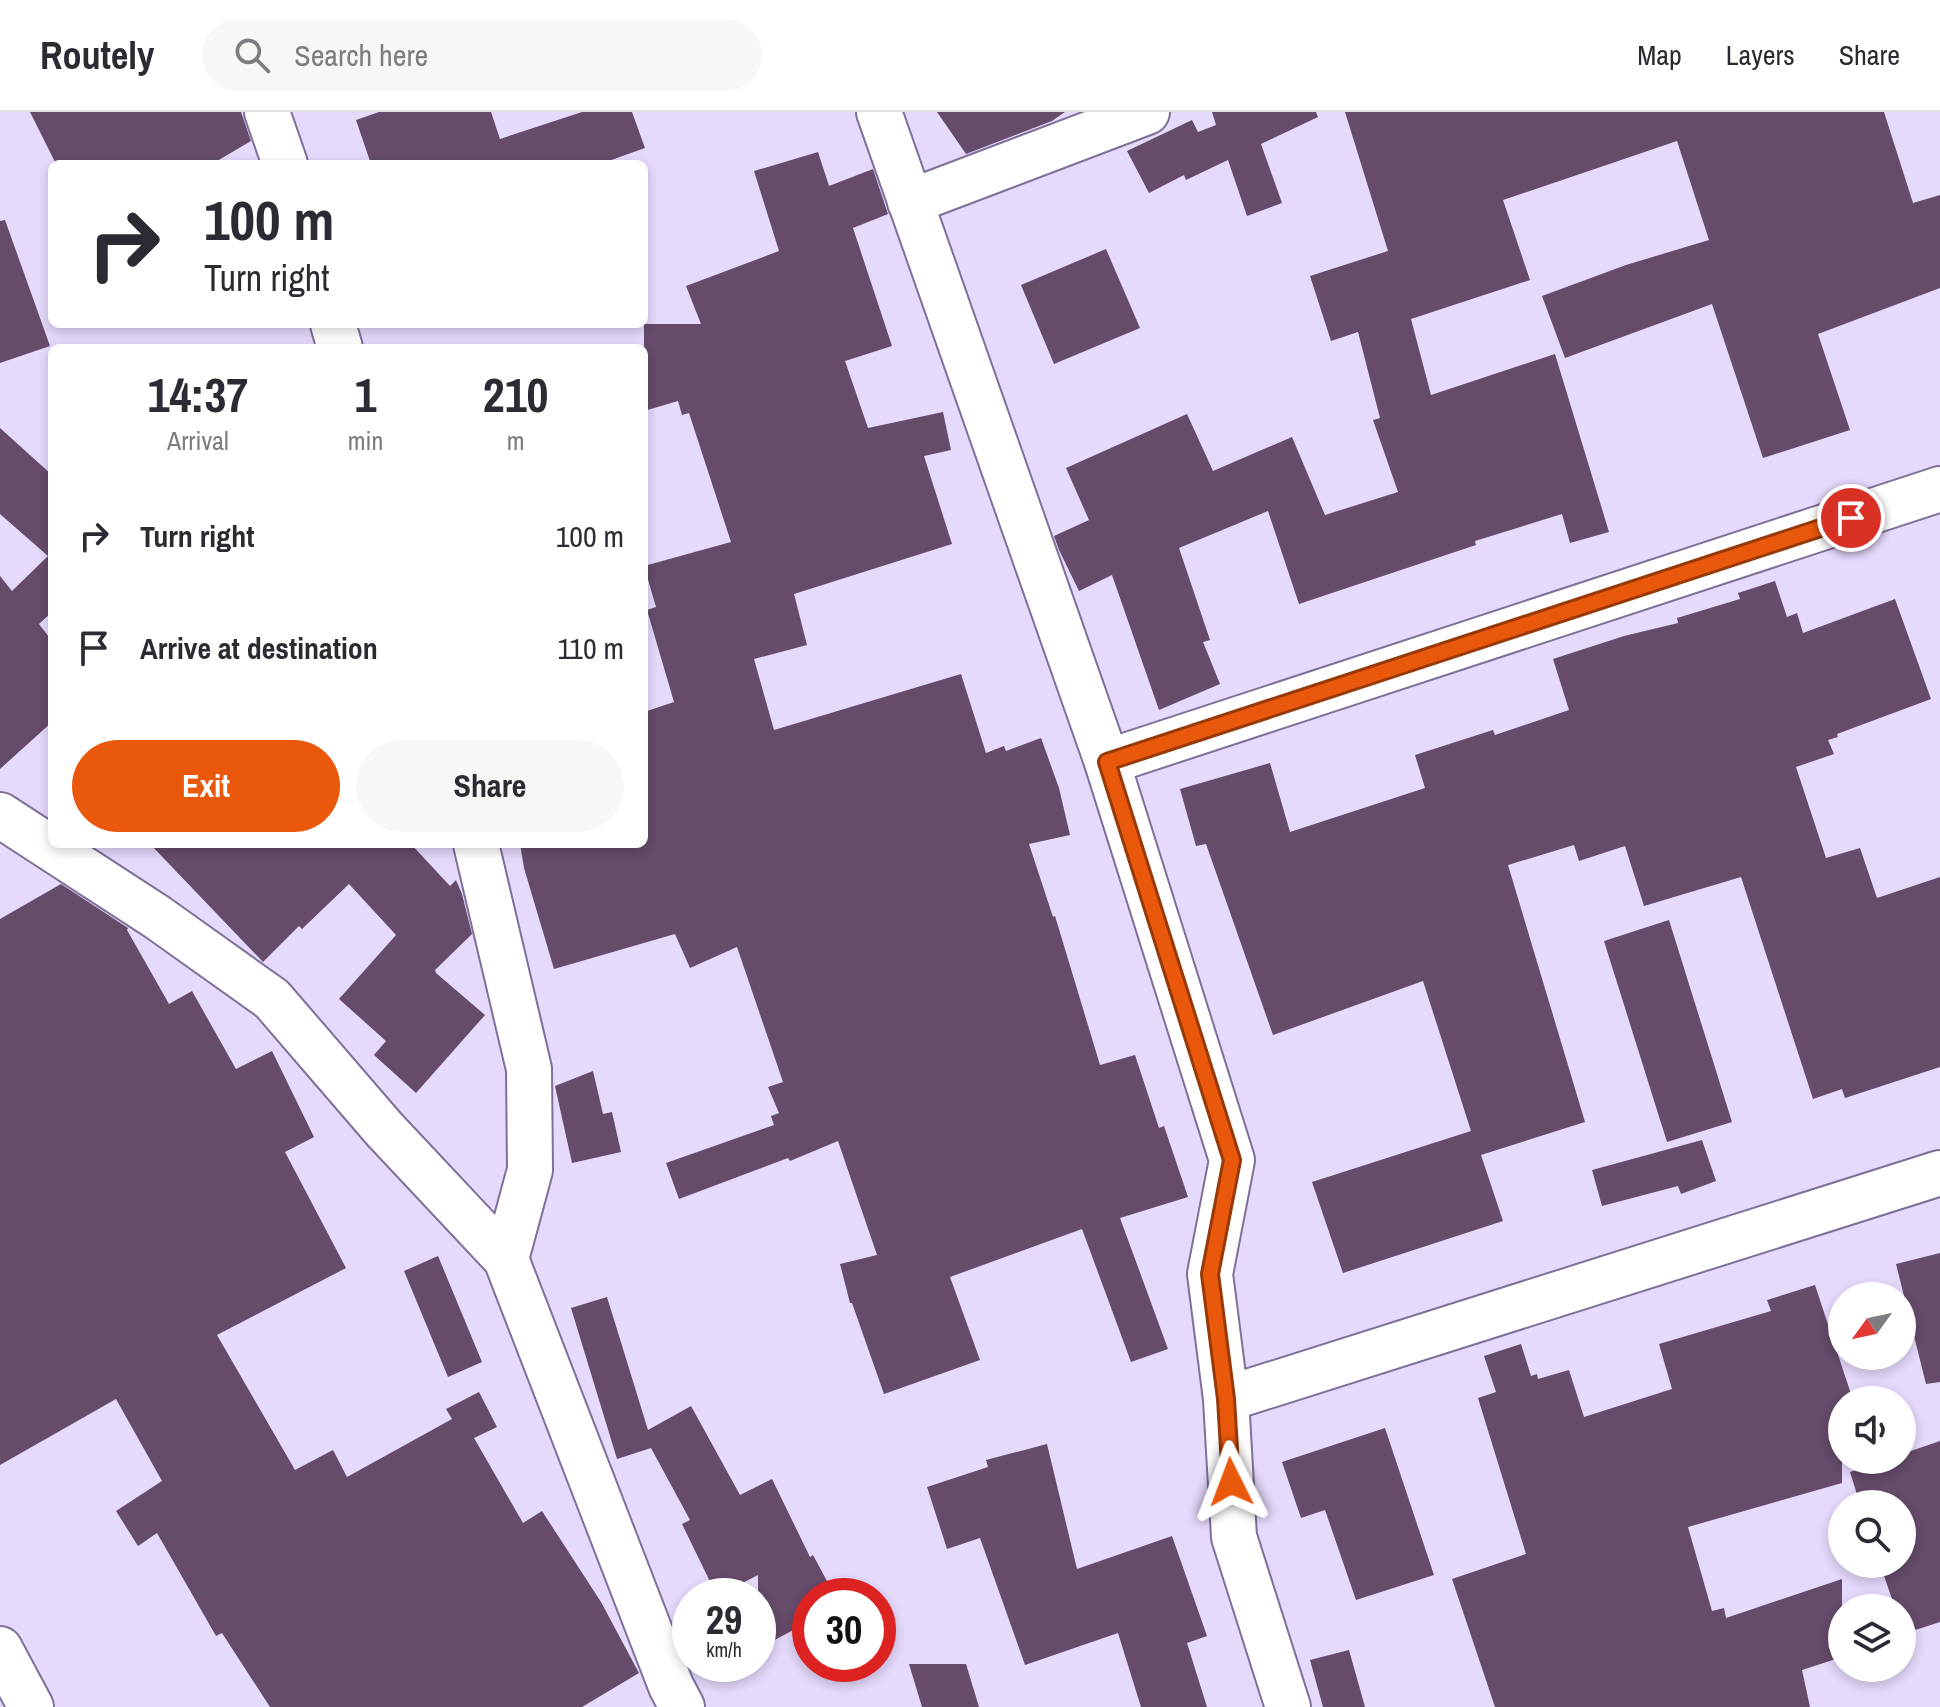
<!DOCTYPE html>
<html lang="en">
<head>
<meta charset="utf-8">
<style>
  body { margin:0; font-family:"Archivo Narrow",sans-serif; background:#f7f7f7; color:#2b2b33; height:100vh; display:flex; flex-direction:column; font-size:30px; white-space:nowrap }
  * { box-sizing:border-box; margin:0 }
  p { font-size:26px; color:#7c7c81 }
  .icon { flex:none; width:44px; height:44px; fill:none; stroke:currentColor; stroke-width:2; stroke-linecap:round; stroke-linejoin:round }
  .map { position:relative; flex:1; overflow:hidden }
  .details { position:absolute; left:48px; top:232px; width:600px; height:504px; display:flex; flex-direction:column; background:#fff; border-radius:12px; box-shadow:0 4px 12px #0003 }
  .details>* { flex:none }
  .banner { position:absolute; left:48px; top:48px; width:600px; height:168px; border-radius:12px; box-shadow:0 4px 12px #0003; background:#fff; color:#2b2b33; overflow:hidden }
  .needle { width:52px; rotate:237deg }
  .controls { position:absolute; left:1828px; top:1170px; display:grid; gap:16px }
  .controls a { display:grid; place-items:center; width:88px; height:88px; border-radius:50%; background:#fff; box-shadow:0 4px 12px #0003; font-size:40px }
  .speed { position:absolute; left:672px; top:1466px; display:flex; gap:16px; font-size:40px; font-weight:700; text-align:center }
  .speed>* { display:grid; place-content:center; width:104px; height:104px; border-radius:50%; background:#fff; box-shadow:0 4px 12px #0003; line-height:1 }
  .speed small { font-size:20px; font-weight:400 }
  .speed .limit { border:12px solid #d22; background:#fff; color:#111 }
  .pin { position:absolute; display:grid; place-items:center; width:68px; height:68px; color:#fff; margin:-34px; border:4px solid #fff; border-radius:50%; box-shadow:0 2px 8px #0007 }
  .me { position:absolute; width:88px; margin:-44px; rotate:357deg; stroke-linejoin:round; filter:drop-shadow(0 0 6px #0008) }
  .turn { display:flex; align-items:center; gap:28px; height:168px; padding:0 24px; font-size:36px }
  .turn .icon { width:104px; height:104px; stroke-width:2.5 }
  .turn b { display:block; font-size:56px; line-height:68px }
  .eta { display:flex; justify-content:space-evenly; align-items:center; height:136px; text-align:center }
  .eta b { font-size:48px; font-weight:700; line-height:56px }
  .button { display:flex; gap:16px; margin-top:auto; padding:16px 24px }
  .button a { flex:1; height:92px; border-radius:48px; background:#ea580c; color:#fff; font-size:32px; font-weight:700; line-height:92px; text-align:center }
  .button a+a { background:#f7f7f7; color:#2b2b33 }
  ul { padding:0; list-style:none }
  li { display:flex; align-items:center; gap:24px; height:112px; padding:0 24px }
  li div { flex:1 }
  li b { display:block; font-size:30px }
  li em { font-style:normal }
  header { display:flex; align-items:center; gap:48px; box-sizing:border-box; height:112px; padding:0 40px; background:#fff; border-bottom:2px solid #e1e1e2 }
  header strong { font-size:38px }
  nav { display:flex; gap:44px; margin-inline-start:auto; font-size:28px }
  .search { width:560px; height:72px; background:#f7f7f7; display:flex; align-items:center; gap:20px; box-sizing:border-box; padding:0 28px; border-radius:44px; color:#7c7c81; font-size:30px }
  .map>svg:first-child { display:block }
  .building { fill:#664b6b }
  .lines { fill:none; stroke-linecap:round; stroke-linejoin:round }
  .minor-casing { stroke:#7f7098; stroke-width:48 }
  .minor { stroke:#fff; stroke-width:44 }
  .route-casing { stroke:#983908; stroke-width:20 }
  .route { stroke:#ea580c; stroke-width:14 }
</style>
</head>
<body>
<header>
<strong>Routely</strong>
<div class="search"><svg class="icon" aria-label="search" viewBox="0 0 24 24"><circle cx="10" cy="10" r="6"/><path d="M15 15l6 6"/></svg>Search here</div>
<nav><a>Map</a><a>Layers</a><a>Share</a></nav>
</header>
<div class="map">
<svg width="1940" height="1595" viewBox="0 0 1940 1595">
  <rect width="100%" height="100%" fill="#e5d9fc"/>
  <!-- building -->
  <g class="building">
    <path d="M30,0H241L251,29L212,52H56Z"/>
    <path d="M379,0H491L500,27L582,0H632L645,36L600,52H371L356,8Z"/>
    <path d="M937,0H1065L1052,9L966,42Z"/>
    <path d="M1212,0H1316L1318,5L1261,32L1282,91L1247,104L1228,48L1186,68L1184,63L1149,81L1127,39L1192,8L1198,20L1216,13Z"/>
    <path d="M1345,0H1884L1913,91L1940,83V176L1818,222L1850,318L1763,346L1712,192L1565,246L1542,184L1626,153L1709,128L1677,29L1503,88L1530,168L1411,207L1431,283L1555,242L1609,420L1570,431L1562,402L1475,429L1476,433L1299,492L1268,399L1179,436L1210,528L1203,530L1220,572L1159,598L1112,463L1079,479L1059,438L1054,424L1089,408L1066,356L1187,302L1213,359L1292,325L1325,403L1398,380L1373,308L1380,306L1358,220L1331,229L1310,164L1388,139Z"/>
    <path d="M818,40L829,74L873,57L888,102L853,116L892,234L845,249L868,316L943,300L951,338L924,344L952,432L794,482L807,533L754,547L774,618L961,562L986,641L1004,634L1006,639L1041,626L1059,676L1070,723L1029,732L1053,805L1055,804L1100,953L1135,943L1159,1016L1164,1014L1188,1085L1120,1106L1168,1237L1131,1250L1082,1117L950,1165L980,1248L884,1282L852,1191H850L840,1152L877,1143L838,1029L790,1049L788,1046L679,1087L666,1051L774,1013L771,1004L779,1001L768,975L783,970L737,835L690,856L675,822L554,857L524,756L520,732H644V600L674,590L647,498L656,495L644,454L731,430L689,301L682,303L678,289L644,299V212H701L686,174L779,139L754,59Z"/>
    <path d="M5,108L50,234L0,251V109Z"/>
    <path d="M1106,137L1140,216L1054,252L1021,173Z"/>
    <path d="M0,316L52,363V500L39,512L52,529V610L0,657V464L12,479L48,444L0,402Z"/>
    <path d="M1775,469L1787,505L1797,501L1803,521L1895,487L1931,587L1837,622L1838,625L1828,628L1834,642L1796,655L1826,746L1860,736L1877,786L1940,765V955L1845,986L1842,977L1813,987L1741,765L1644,794L1625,734L1579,749L1574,733L1508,753L1585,1010L1481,1043L1503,1109L1343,1161L1312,1070L1471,1019L1423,869L1273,923L1206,732L1196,734L1180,677L1270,651L1290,720L1425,676L1415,643L1493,618L1495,623L1569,598L1553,547L1624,524L1678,511L1677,506L1740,487L1738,481Z"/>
    <path d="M150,732H411L450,774L456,768L462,782L472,822L435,858L436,861L485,903L416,981L374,943L386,929L339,887L396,823L349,772L302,817L299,814L263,850Z"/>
    <path d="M61,772L128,816L127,818L169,892L192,879L236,957L272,939L314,1025L285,1040L346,1156L217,1223L295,1358L333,1338L347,1365L452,1307L446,1297L479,1280L497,1315L474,1326L523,1411L542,1399L601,1490L639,1561L582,1595H270L222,1521L216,1524L157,1421L138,1434L116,1399L162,1369L116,1287L0,1353V807Z"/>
    <path d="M1669,808L1732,1010L1667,1030L1604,829Z"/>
    <path d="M593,959L603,1002L612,1000L621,1040L572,1051L555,974Z"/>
    <path d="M1702,1028L1716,1069L1681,1082L1678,1074L1602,1094L1592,1058Z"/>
    <path d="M1940,1141V1270L1926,1272L1896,1152Z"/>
    <path d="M438,1144L482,1250L448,1265L404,1159Z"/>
    <path d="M1815,1173L1853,1288H1842V1371L1688,1415L1712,1499L1724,1496L1726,1506L1842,1467V1545L1802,1558L1810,1595H1495L1452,1467L1526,1442L1478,1286L1496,1280L1484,1244L1521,1232L1531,1264L1537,1262L1538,1267L1569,1258L1584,1305L1672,1277L1659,1232L1771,1199L1767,1188Z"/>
    <path d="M607,1185L648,1318L691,1294L740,1383L772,1367L810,1445L813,1443L835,1484H810V1509L758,1537V1463L717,1484L682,1412L690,1408L651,1336L617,1347L571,1196Z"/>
    <path d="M1385,1316L1434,1463L1356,1488L1325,1398L1301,1406L1282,1350Z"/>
    <path d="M1940,1329V1510L1903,1522L1902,1496H1895L1880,1452H1902V1392H1860L1850,1360L1885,1348H1902V1342Z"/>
    <path d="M1047,1332L1077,1457L1172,1424L1207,1524L1187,1531L1207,1595H1141L1118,1521L1025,1553L980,1426L947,1437L927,1375L988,1355L986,1348Z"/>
    <path d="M1349,1538L1365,1595H1323L1310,1548Z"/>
    <path d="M909,1552H966L979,1595H922Z"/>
  </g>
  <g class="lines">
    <!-- minor casing -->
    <g class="minor-casing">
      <g id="minor">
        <path d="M267,0L285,52"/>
        <path d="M879,0L1107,650L1232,1048L1210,1162L1226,1287L1234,1425L1288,1595"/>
        <path d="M910,90L1147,0"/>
        <path d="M333,212L340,236"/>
        <path d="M1107,650L1940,377"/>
        <path d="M0,703L157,805L272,887L384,1017L506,1147L671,1574L682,1595"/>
        <path d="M476,732L529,957L530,1058L506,1147"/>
        <path d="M1226,1287L1940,1061"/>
        <path d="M0,1537L31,1595"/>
      </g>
    </g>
    <!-- minor -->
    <use href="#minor" class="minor"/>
  </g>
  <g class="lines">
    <!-- route casing -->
    <g class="route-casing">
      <path id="route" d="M1231,1370L1226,1287L1210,1162L1232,1048L1107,650L1851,406"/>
    </g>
    <!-- route -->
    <use href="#route" class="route"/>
  </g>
</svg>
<div class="controls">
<a><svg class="needle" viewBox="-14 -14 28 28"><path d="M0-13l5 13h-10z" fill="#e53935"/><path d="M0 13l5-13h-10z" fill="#7c7c81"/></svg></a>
<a><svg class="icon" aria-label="sound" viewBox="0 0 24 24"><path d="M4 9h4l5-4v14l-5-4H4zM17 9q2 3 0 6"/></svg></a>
<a><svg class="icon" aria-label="search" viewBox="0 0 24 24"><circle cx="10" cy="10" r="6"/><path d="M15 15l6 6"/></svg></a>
<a><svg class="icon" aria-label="layers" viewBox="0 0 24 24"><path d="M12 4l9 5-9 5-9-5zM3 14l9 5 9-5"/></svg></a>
</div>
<div class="speed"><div>29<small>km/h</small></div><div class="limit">30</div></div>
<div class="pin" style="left:1851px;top:406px;background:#d93025"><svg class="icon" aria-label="arrive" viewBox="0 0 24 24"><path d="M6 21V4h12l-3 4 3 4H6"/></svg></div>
<svg class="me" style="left:1231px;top:1370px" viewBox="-20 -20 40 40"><path d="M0-17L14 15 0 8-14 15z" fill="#ea580c" stroke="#fff" stroke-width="4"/></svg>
<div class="banner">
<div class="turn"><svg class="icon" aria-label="right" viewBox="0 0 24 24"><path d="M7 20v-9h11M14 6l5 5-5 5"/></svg><div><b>100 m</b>Turn right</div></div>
</div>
<section class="details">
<div class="eta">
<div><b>14:37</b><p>Arrival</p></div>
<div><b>1</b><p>min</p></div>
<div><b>210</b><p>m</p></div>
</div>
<ul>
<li><svg class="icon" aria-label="right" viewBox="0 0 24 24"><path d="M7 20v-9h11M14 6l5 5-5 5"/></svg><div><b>Turn right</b></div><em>100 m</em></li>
<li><svg class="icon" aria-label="arrive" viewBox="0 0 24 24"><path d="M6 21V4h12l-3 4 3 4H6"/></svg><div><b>Arrive at destination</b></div><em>110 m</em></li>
</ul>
<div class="button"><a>Exit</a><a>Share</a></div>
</section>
</div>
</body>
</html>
